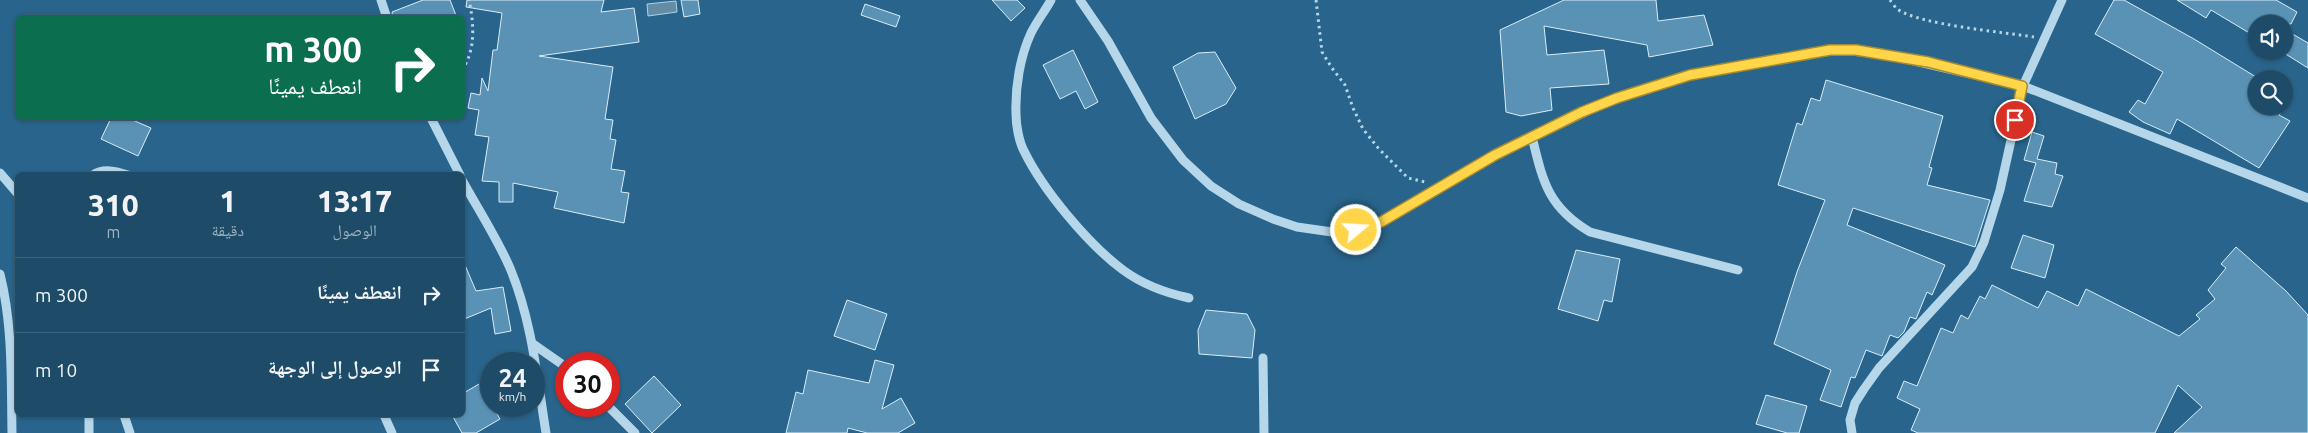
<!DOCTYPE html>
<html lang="ar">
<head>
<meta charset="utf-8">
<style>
  body { margin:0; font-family:Ubuntu,"Noto Naskh Arabic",sans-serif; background:#2b5571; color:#f1f3f6; direction:rtl; height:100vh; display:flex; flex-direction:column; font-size:19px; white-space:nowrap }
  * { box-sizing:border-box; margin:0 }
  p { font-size:16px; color:#a1b3c0 }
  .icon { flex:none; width:28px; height:28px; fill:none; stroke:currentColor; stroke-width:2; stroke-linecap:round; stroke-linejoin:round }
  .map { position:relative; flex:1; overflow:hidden; direction:ltr }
  .details { position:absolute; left:15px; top:172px; width:450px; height:245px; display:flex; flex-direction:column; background:#1e4b68; border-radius:8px; box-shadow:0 1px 4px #0004,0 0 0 1px #3c637c; direction:rtl }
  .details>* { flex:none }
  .banner { position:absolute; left:15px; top:15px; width:450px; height:105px; border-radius:8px; box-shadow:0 1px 4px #0004,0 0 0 1px #3c637c; direction:rtl; background:#0b6e4f; color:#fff; overflow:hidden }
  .tools { position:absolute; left:2248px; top:15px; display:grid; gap:10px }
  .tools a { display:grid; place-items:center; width:45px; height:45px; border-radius:50%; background:#1e4b68; box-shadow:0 1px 4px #0004,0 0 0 1px #3c637c; font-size:25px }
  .speed { position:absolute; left:480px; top:352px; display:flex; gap:10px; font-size:25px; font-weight:700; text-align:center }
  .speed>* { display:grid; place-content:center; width:65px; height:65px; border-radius:50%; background:#1e4b68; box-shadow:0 1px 4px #0004,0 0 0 1px #3c637c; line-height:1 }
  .speed small { font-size:12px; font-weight:400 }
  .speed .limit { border:8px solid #d22; background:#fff; color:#111 }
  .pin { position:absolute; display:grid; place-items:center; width:42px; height:42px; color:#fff; margin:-21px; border:2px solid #fff; border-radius:50%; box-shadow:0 1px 5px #0007 }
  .me { position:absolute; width:55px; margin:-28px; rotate:72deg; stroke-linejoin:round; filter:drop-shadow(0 0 4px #0008) }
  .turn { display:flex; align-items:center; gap:18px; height:105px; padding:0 20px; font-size:22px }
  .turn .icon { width:65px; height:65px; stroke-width:2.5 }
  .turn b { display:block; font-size:35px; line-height:42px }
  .eta { display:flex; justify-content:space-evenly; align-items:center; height:85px; text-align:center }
  .eta b { font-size:30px; font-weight:800; line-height:35px }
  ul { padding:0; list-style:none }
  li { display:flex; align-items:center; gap:15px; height:75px; padding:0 20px; border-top:1px solid #3c637c }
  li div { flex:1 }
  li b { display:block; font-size:19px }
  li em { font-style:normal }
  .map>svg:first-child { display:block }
  .water { fill:#658ca5; stroke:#abd3ea }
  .building { fill:#5992b5; stroke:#daedf7 }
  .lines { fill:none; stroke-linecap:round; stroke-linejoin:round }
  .path { stroke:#b6d6e9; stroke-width:3; stroke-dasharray:2.5 4; stroke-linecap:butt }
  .minor { stroke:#b6d6e9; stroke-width:9 }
  .route-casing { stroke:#a68a30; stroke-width:12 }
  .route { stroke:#ffd54a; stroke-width:9 }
</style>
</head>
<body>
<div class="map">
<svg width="2308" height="433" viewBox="0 0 2308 433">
  <rect width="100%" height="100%" fill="#28648b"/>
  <!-- water -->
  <path class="water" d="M676,1L677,12L648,16L647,4Z"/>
  <!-- building -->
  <g class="building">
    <path d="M423,0H450L457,18H393L392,12Z"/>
    <path d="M467,0H604L601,12L634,8L639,42L539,56L613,67L605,119L613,120L610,139L616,140L611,169L625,171L621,192L629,193L624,223L554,208L558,192L513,183V202H499V182L482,181L489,137L475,135L479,110L468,108L471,93L480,95L482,78L488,91L493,50H497L502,13L466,7Z"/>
    <path d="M681,0H698L700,14L684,17Z"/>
    <path d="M992,0H1017L1025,8L1011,21Z"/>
    <path d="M1564,0H1656L1658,21L1704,15L1713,45L1649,57L1647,45L1544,26L1547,55L1604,50L1609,84L1550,88L1552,110L1521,116L1506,112L1500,30Z"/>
    <path d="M2114,0H2124L2194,39L2256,77V106H2285L2279,115L2290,121L2259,168L2177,119L2170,134L2143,122L2129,112L2138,100L2145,104L2163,72L2095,34Z"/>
    <path d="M2177,0H2276L2297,12L2291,24H2256V37L2211,10L2206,18Z"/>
    <path d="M865,4L900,16L896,27L861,15Z"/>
    <path d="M2284,29L2308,43V68L2284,53Z"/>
    <path d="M1073,50L1098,102L1085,109L1076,91L1060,99L1043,65Z"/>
    <path d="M1215,52L1236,88L1226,104L1195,119L1173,67L1198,53Z"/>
    <path d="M1826,80L1943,116L1929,167L1932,168L1927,185L1990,200L1975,247L1853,208L1847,225L1945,265L1932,295L1927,292L1916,319L1910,317L1904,332L1898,338L1890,335L1882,356L1866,350L1855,378L1851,377L1841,407L1820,400L1831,370L1774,344L1797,272L1825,200L1778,185L1797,123L1802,125L1811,98L1820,101Z"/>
    <path d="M111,118H128L151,128L138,156L101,139Z"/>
    <path d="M2032,132L2044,136L2037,159L2057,163L2055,174L2063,176L2052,207L2024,201L2036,163L2024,160Z"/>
    <path d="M2023,235L2054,245L2045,278L2011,268Z"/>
    <path d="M2236,247L2286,291L2308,315V433H2174L2202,407L2178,385L2155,433H1918L1911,430L1920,409L1897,398L1904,381L1917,386L1941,328L1953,333L1961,315L1968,319L1980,296L1985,299L1992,285L2038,308L2047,291L2078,306L2086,289L2179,336L2200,319L2196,315L2215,299L2208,290L2226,268L2221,264Z"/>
    <path d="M1576,250L1620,259L1612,302L1604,300L1598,321L1558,309Z"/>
    <path d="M462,258L476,291L503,287L511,331L495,334L491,308L462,320Z"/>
    <path d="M847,300L887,314L875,350L834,336Z"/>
    <path d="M1206,310L1247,314L1255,330L1252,358L1199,354L1198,330Z"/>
    <path d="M875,360L894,365L882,409L901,398L915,423L898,433H867L848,428L847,433H786L796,392L803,394L808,370L869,383Z"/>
    <path d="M654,376L681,405L652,433L625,404Z"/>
    <path d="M479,384L500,419L476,433H462L452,415H462V394Z"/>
    <path d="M1766,395L1807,406L1799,433H1787L1756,424Z"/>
  </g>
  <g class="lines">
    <!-- path -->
    <g class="path">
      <path d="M1316,0L1322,52L1332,68L1345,85L1353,108L1363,129L1379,149L1408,178L1425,182"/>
      <path d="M1890,0C1892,3 1895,7 1897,9C1920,25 2003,32 2034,37"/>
      <path d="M462,70C476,50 474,24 469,0"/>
    </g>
    <!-- minor -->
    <g class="minor">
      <path d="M381,0L387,18"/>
      <path d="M1051,0C1045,11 1037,21 1031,33C1020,57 1015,87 1016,114C1016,125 1019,142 1024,151C1043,190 1088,244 1123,270C1142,284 1166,293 1189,298"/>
      <path d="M1080,0L1108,41L1151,118L1183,160L1211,186L1239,204L1273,219L1297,227L1332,232L1356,230L1381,222L1495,155L1617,97L1691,75L1830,50L1880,53L2023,86L2308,198"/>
      <path d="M431,118L460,175"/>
      <path d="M1532,137C1543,182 1548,207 1590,232L1738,270"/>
      <path d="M0,173L18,194"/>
      <path d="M93,175C103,168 116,171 128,175"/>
      <path d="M462,180C478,209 497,238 510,268C532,321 537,377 546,433"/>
      <path d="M0,274C13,326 11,380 12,433"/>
      <path d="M533,344L566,367"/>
      <path d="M1263,358L1264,433"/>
      <path d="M608,406L635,433"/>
      <path d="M124,415L130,433"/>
      <path d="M384,415L392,433"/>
      <path d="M89,433V415"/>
      <path d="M1852,433L1850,420L1855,403L1864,389L1879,368L1972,267L1984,242L2000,190L2023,86L2062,0"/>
    </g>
  </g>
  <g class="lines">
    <!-- route casing -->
    <g class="route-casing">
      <path id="route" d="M1356,230L1381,222L1495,155L1582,112L1617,98L1690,75L1830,50H1856L1928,62L2022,86L2015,120"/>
    </g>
    <!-- route -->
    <use href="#route" class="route"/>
  </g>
</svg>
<div class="tools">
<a><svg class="icon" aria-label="sound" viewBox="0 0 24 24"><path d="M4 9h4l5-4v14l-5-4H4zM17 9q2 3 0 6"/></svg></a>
<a><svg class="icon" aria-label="search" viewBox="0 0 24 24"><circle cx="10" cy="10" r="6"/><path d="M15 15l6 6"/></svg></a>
</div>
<div class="speed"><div>24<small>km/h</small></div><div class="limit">30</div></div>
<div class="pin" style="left:2015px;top:120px;background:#d93025"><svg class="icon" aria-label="arrive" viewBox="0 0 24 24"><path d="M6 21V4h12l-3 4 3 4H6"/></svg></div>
<svg class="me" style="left:1356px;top:230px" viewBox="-20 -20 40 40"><circle r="17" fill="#ffd54a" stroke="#fff" stroke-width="3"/><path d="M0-11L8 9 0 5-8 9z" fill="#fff"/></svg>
<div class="banner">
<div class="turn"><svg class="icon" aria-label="right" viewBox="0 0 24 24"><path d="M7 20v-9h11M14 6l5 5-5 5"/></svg><div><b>300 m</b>انعطف يمينًا</div></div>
</div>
<section class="details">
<div class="eta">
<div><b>13:17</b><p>الوصول</p></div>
<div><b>1</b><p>دقيقة</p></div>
<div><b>310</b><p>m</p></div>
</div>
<ul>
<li><svg class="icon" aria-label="right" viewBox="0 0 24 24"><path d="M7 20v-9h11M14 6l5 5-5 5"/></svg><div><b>انعطف يمينًا</b></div><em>300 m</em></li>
<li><svg class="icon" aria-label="arrive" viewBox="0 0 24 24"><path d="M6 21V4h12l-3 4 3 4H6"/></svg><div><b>الوصول إلى الوجهة</b></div><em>10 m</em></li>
</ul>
</section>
</div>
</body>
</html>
